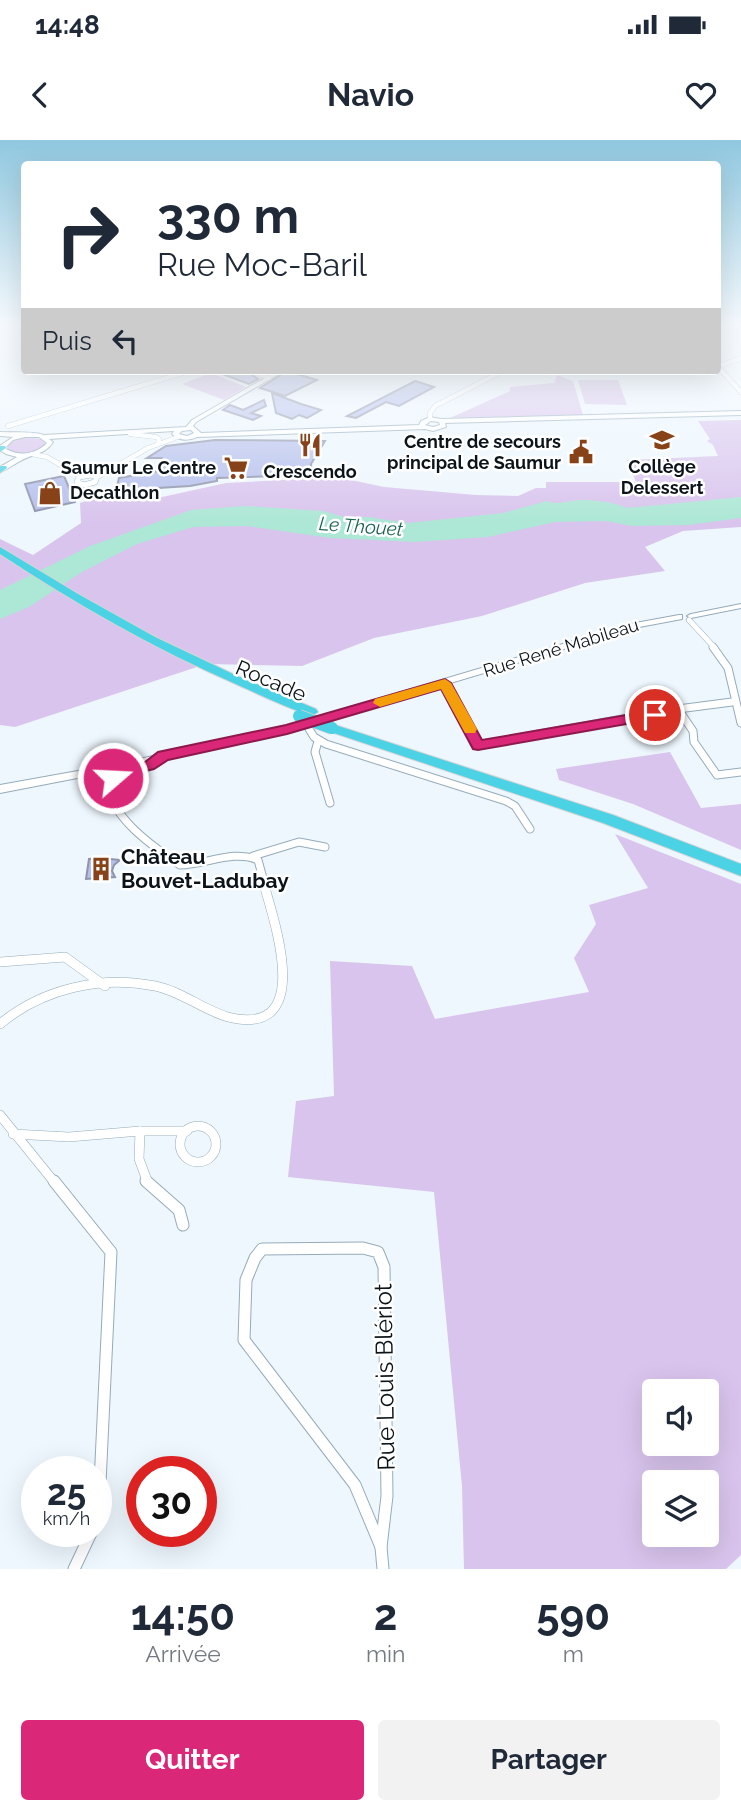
<!DOCTYPE html>
<html lang="fr">
<head>
<meta charset="utf-8">
<style>
  body { margin:0; font-family:Raleway,sans-serif; background:#f2f2f3; color:#1f2937; height:100vh; display:flex; flex-direction:column; font-size:26px; white-space:nowrap }
  * { box-sizing:border-box; margin:0 }
  p { font-size:23px; color:#747a83 }
  .icon { flex:none; width:38px; height:38px; fill:none; stroke:currentColor; stroke-width:2; stroke-linecap:round; stroke-linejoin:round }
  .map { position:relative; height:1429px; overflow:hidden }
  .side { display:flex; flex-direction:column; background:#fff; flex:1 }
  .side>* { flex:none }
  .guide { position:absolute; left:21px; top:21px; width:700px; height:214px; border-radius:7px; box-shadow:0 7px 28px #0002; background:#fff; color:#1f2937; overflow:hidden }
  .buttons { position:absolute; left:642px; top:1239px; display:grid; gap:14px }
  .buttons a { display:grid; place-items:center; width:77px; height:77px; border-radius:7px; background:#fff; box-shadow:0 7px 28px #0002; font-size:35px }
  .speed { position:absolute; left:21px; top:1316px; display:flex; gap:14px; font-size:35px; font-weight:700; text-align:center }
  .speed>* { display:grid; place-content:center; width:91px; height:91px; border-radius:50%; background:#fff; box-shadow:0 7px 28px #0002; line-height:1 }
  .speed small { font-size:18px; font-weight:400 }
  .speed .limit { border:10px solid #d22; background:#fff; color:#111 }
  .pin { position:absolute; display:grid; place-items:center; width:60px; height:60px; color:#fff; margin:-30px; border:4px solid #fff; border-radius:50%; box-shadow:0 2px 7px #0007 }
  .me { position:absolute; width:77px; margin:-38px; rotate:71deg; stroke-linejoin:round; filter:drop-shadow(0 0 5px #0008) }
  .turn { display:flex; align-items:center; gap:24px; height:147px; padding:0 21px; font-size:32px }
  .turn .icon { width:91px; height:91px; stroke-width:2.5 }
  .turn b { display:block; font-size:49px; line-height:60px }
  .then { display:flex; align-items:center; height:66px; padding:0 21px; background:#0003; gap:14px; font-size:26px }
  .eta { display:flex; justify-content:space-evenly; align-items:center; height:119px; text-align:center }
  .eta b { font-size:42px; font-weight:700; line-height:49px }
  .primary-button { display:flex; gap:14px; margin-top:auto; padding:14px 21px }
  .primary-button a { flex:1; height:80px; border-radius:7px; background:#db2777; color:#fff; font-size:28px; font-weight:700; line-height:80px; text-align:center }
  .primary-button a+a { background:#f2f2f3; color:#1f2937 }
  .status { display:flex; justify-content:space-between; align-items:center; height:49px; padding:0 35px; background:#fff; direction:ltr }
  .status svg { height:19px; fill:currentColor }
  header { display:flex; justify-content:space-between; align-items:center; height:91px; padding:0 21px; background:#fff; font-size:32px; font-weight:700 }
  .map>svg:first-child { display:block }
  .green { fill:#d9c4ed; fill-rule:evenodd }
  .water { fill:#ade7d5 }
  .building { fill:#b5bfec; stroke:#8f94ab; stroke-width:2 }
  .lines { fill:none; stroke-linecap:round; stroke-linejoin:round }
  .street-far4-casing { stroke:#95abbb; stroke-width:5 }
  .street-far3-casing { stroke:#95abbb; stroke-width:6 }
  .street-far2-casing { stroke:#95abbb; stroke-width:9 }
  .street-far1-casing { stroke:#95abbb; stroke-width:10 }
  .street-casing { stroke:#95abbb; stroke-width:13 }
  .secondary-casing { stroke:#95abbb; stroke-width:2 }
  .highway-casing { stroke:#d3d5d6; stroke-width:2 }
  .street-far4 { stroke:#fff; stroke-width:4.5 }
  .street-far3 { stroke:#fff; stroke-width:5 }
  .street-far2 { stroke:#fff; stroke-width:7 }
  .street-far1 { stroke:#fff; stroke-width:9 }
  .street { stroke:#fff; stroke-width:11 }
  .secondary { fill:#fff; fill-rule:evenodd }
  .highway { fill:#4bd2e4; fill-rule:evenodd }
  .highway-bridge-casing { stroke:#d3d5d6; stroke-width:14; stroke-linecap:butt }
  .highway-bridge { stroke:#4bd2e4; stroke-width:12 }
  .route { fill:#db2777; stroke:#8e194d; stroke-width:2 }
  .slow { fill:#f59e0b }
  .labels { text-anchor:middle; stroke-width:5; stroke-linejoin:round; paint-order:stroke }
  .far-poi-label { font-size:18px; font-weight:bold; fill:#0c141a; stroke:#fff; text-anchor:end }
  .far-street-label { font-size:18px; fill:#0c141a; stroke:#fff }
  .far-water-label { font-size:19px; font-style:italic; fill:#1b6352; stroke:#fff }
  .street-label { font-size:21px; fill:#0c141a; stroke:#fff }
  .poi-label { font-size:21px; font-weight:bold; fill:#0c141a; stroke:#fff; text-anchor:start }
  .near-street-label { font-size:24px; fill:#0c141a; stroke:#fff }
</style>
</head>
<body>
<div class="status"><b>14:48</b><svg viewBox="0 0 49 12"><path d="M0 12V9h3v3zM5 12V6h3v6zM10 12V3h3v9zM15 12V0h3v12zM26 1h20v11H26zM47 4h2v5h-2z"/></svg></div>
<header><svg class="icon" aria-label="back" viewBox="0 0 24 24"><path d="M15 5l-7 7 7 7"/></svg>Navio<svg class="icon" aria-label="heart" viewBox="0 0 24 24"><path d="M12 20l-8-8c-3-5 5-10 8-4 3-6 11-1 8 4z"/></svg></header>
<div class="map">
<svg width="741" height="1429" viewBox="0 0 741 1429">
  <rect width="100%" height="100%" fill="#eef7fe"/>
  <!-- green -->
  <g class="green">
    <path d="M211,233L246,247L224,260L182,244Z"/>
    <path d="M557,235L573,241L583,275L450,278L510,251V247L554,243Z"/>
    <path d="M578,240H618L627,265L585,264Z"/>
    <path d="M741,280V387L683,391L645,407L665,431L585,443L482,476L374,498L302,526L206,524L15,587L0,585V399L33,415L81,383L80,363L93,359H153L226,343L337,337L384,347L476,355L518,356L536,348H546V342H636L627,320L718,316L713,305L707,301L710,299L698,281Z"/>
    <path d="M24,297L43,299L45,305C32,314 22,316 7,310L9,303Z"/>
    <path d="M670,612L701,668L741,664V710L633,664L559,640L556,629Z"/>
    <path d="M615,694L741,744V1415L726,1429H464L462,1346L434,1052L288,1037L296,961L334,956L330,821L412,826L435,879L589,852L574,818L596,784L589,765L648,748ZM654,1251H707V1304H654ZM654,1342H707V1395H654Z"/>
  </g>
  <!-- water -->
  <path class="water" d="M741,357V378L688,385L632,386L606,381L555,382L488,397L415,402L330,398L247,386L193,387L137,404L82,432L29,467L0,479V450L90,406L191,370L245,366L323,371L344,377H368L408,383L503,373L547,361C558,366 570,360 581,360C595,360 614,362 627,368Z"/>
  <!-- building -->
  <g class="building">
    <path d="M214,231H246L258,239L249,244Z"/>
    <path d="M287,231L317,240L285,256L260,248Z"/>
    <path d="M415,241L434,247L399,266L386,262L356,278L347,276Z"/>
    <path d="M272,253L301,264L321,270L307,278L299,275L292,279L276,273Z"/>
    <path d="M264,260L266,266L251,273L261,276L253,280L223,270L230,265L243,270Z"/>
    <path d="M215,300L325,301L311,324L312,335L217,338V341L190,346L158,348L157,353L115,354L119,338L160,331L162,318H147L166,306Z"/>
    <path d="M64,336L75,362L35,371L25,344Z"/>
    <path d="M100,718L120,720L114,725L112,731L115,737L86,739L89,719Z"/>
  </g>
  <g class="lines">
    <!-- street-far4 casing -->
    <g class="street-far4-casing">
      <g id="street-far4">
        <path d="M722,225L741,218"/>
        <path d="M718,227L741,252"/>
        <path d="M251,231L269,238"/>
        <path d="M430,279V273L435,266L503,231"/>
        <path d="M8,286L189,231"/>
        <path d="M130,294L156,297L159,299L158,304"/>
        <path d="M32,314L47,317L64,327"/>
        <path d="M115,327L148,308L178,297"/>
      </g>
    </g>
    <!-- street-far3 casing -->
    <g class="street-far3-casing">
      <g id="street-far3">
        <path d="M61,325L81,336"/>
        <path d="M91,335L97,337L95,342L84,345L77,342L79,337Z"/>
        <path d="M97,337L118,325"/>
        <path d="M689,480L715,508"/>
      </g>
    </g>
    <!-- street-far2 casing -->
    <g class="street-far2-casing">
      <g id="street-far2">
        <path d="M713,507L728,528L741,583"/>
        <path d="M445,543L478,605L678,569L732,562"/>
        <path d="M678,569L693,591L694,602L717,635L741,632"/>
        <path d="M306,584L314,597L326,604L506,661L515,666L530,689"/>
        <path d="M318,601L315,612L330,663"/>
        <path d="M112,635L116,665"/>
        <path d="M104,636C109,676 149,704 180,725C205,725 234,709 258,720L264,742"/>
        <path d="M253,716L299,702L325,707"/>
      </g>
    </g>
    <!-- street-far1 casing -->
    <g class="street-far1-casing">
      <g id="street-far1">
        <path d="M0,822L65,817L105,846"/>
        <path d="M0,884C42,849 101,835 155,846C181,851 203,870 228,877C316,899 274,781 263,741"/>
        <path d="M0,975L55,1043"/>
        <circle cx="198" cy="1004" r="18"/>
        <path d="M140,991L139,1019L148,1043"/>
        <path d="M13,994L69,997L140,991H187"/>
      </g>
    </g>
    <!-- street casing -->
    <g class="street-casing">
      <g id="street">
        <path d="M54,1041L111,1112L99,1364L96,1379"/>
        <path d="M146,1041L179,1070L183,1085"/>
        <path d="M363,1108L378,1112L384,1127L387,1356L381,1407L355,1345L244,1200L246,1140L255,1118L262,1109Z"/>
        <path d="M381,1407L383,1429"/>
        <path d="M74,1429L92,1391"/>
      </g>
    </g>
    <!-- secondary casing -->
    <g class="secondary-casing">
      <g id="secondary">
        <path d="M736,184H741V187Z"/>
        <path d="M277,231H284L196,282L193,286L201,293L419,285L421,281L430,277L441,279L741,271V275L445,283L446,287L433,291L425,289L197,297C188,301 179,301 172,294L174,291L49,299L53,302C46,314 33,314 22,320C14,324 8,329 0,332V327L17,317L6,314L0,310L1,305L13,297L0,296V292C15,293 31,291 44,295L186,287L192,280ZM431,281L439,282L440,285L433,287L425,285ZM191,290L194,293L187,296L179,294L182,291ZM25,297H39L47,303C36,314 21,317 6,309V307L13,300Z"/>
        <path d="M741,464V468L691,478L687,476L691,474Z"/>
        <path d="M679,475H682V479L634,488L290,591L162,620L152,628L117,636L110,641L102,639L98,634L0,653V645L100,627L107,623L113,625L286,586L630,484Z"/>
      </g>
    </g>
    <!-- highway casing -->
    <g class="highway-casing">
      <g id="highway">
        <path d="M0,306H5L6,308L0,312Z"/>
        <path d="M0,326H6L7,328L0,333Z"/>
        <path d="M0,407L78,454L155,497L235,535L316,569L318,572L312,576C287,568 262,556 238,545C155,509 76,464 0,414Z"/>
        <path d="M332,584L613,675L741,724V736L603,683L328,591L326,588L328,585Z"/>
      </g>
    </g>
    <!-- street-far4 -->
    <use href="#street-far4" class="street-far4"/>
    <!-- street-far3 -->
    <use href="#street-far3" class="street-far3"/>
    <!-- street-far2 -->
    <use href="#street-far2" class="street-far2"/>
    <!-- street-far1 -->
    <use href="#street-far1" class="street-far1"/>
    <!-- street -->
    <use href="#street" class="street"/>
    <!-- secondary -->
    <use href="#secondary" class="secondary"/>
    <!-- highway -->
    <use href="#highway" class="highway"/>
    <!-- highway-bridge casing -->
    <g class="highway-bridge-casing">
      <path id="highway-bridge" d="M299,576L332,588"/>
    </g>
    <!-- highway-bridge -->
    <use href="#highway-bridge" class="highway-bridge"/>
  </g>
  <!-- sky -->
  <linearGradient id="sky" x2="0" y2="1"><stop stop-color="#90c8e0"/><stop offset="0.48" stop-color="#f7fbff"/><stop offset="1" stop-color="#f7fbff" stop-opacity="0"/></linearGradient>
  <rect width="741" height="384" fill="url(#sky)"/>
  <!-- route -->
  <path class="route" d="M445,539L451,543L482,600L655,570L662,575L655,579L478,610L473,609L441,549L287,594L168,620L154,629L121,637L118,641L113,643L106,638L109,629L145,622L158,612L286,585Z"/>
  <!-- slow -->
  <path class="slow" d="M445,539L451,543L477,589L475,593H465L441,549L380,567L373,563L375,559Z"/>
  <!-- icons -->
  <defs>
    <g id="school-bare" transform="scale(1.89)"><path d="M0-5L7-2L0 1L-7-2ZM-4 1L0 2.5L4 1V4Q0 6-4 4Z" fill="#874317" stroke="#fff" stroke-width="2.5" paint-order="stroke"/></g>
    <g id="restaurant-bare" transform="scale(1.89)"><path d="M-5-6h1v4h1v-4h1v4h1v-4h1v5L-1.5 .5V6h-2V.5L-5-1ZM5-6V6H3V1.5H1.5Q1.5-4 5-6Z" fill="#874317" stroke="#fff" stroke-width="2.5" paint-order="stroke"/></g>
    <g id="civic-bare" transform="scale(1.89)"><path d="M-.6-6.5H3V-4.5H.6V-3L4-1V1h2V6H-6V1h2V-1L-.6-3ZM-1.2 2.5V6h2.4V2.5Z" fill="#874317" stroke="#fff" stroke-width="2.5" paint-order="stroke"/></g>
    <g id="supermarket-bare" transform="scale(1.89)"><path d="M-6-5.5h2.5l.6 2H6L4.5 2H-2.5L-4.4-4H-6ZM-1.5 3.2a1.3 1.3 0 1 0 .1 0ZM3 3.2a1.3 1.3 0 1 0 .1 0Z" fill="#874317" stroke="#fff" stroke-width="2.5" paint-order="stroke"/></g>
    <g id="shop-bare" transform="scale(1.89)"><path d="M-5-2.5h2.3a2.7 3.5 0 0 1 5.4 0H5L5.5 6h-11ZM-1.5-2.5h3a1.5 2.3 0 0 0-3 0Z" fill="#874317" stroke="#fff" stroke-width="2.5" paint-order="stroke"/></g>
    <g id="building-bare" transform="scale(1.89)"><path d="M-4-6H4V6H1V3H-1V6H-4ZM-2.5-4.3h1.7v1.8h-1.7ZM.8-4.3h1.7v1.8H.8ZM-2.5-1h1.7V.8h-1.7ZM.8-1h1.7V.8H.8Z" fill="#874317" stroke="#fff" stroke-width="2.5" paint-order="stroke"/></g>
  </defs>
  <g fill-rule="evenodd">
    <use href="#school-bare" x="662" y="300"/>
    <use href="#restaurant-bare" x="310" y="305"/>
    <use href="#civic-bare" x="581" y="312"/>
    <use href="#supermarket-bare" x="236" y="328"/>
    <use href="#shop-bare" x="50" y="353"/>
    <use href="#building-bare" x="101" y="729"/>
  </g>
  <g class="labels">
    <!-- far-poi labels -->
    <g class="far-poi-label">
      <text x="561" y="308">Centre de secours<tspan x="561" dy="21">principal de Saumur</tspan></text>
      <text x="662" y="333" text-anchor="middle">Collège<tspan x="662" dy="21">Delessert</tspan></text>
      <text x="216" y="334">Saumur Le Centre</text>
      <text x="310" y="338" text-anchor="middle">Crescendo</text>
      <text x="70" y="359" text-anchor="start">Decathlon</text>
    </g>
    <!-- far-street labels -->
    <g class="far-street-label">
      <text transform="translate(561 508) rotate(-17)" y="6">Rue René Mabileau</text>
    </g>
    <!-- far-water labels -->
    <g class="far-water-label">
      <text transform="translate(361 386) rotate(4)" y="7">Le Thouet</text>
    </g>
    <!-- street labels -->
    <g class="street-label">
      <text transform="translate(271 541) rotate(23)" y="7">Rocade</text>
    </g>
    <!-- poi labels -->
    <g class="poi-label">
      <text x="121" y="724">Château<tspan x="121" dy="24">Bouvet-Ladubay</tspan></text>
    </g>
    <!-- near-street labels -->
    <g class="near-street-label">
      <text transform="translate(385 1237) rotate(-91)" y="8">Rue Louis Blériot</text>
    </g>
  </g>
</svg>
<div class="buttons">
<a><svg class="icon" aria-label="sound" viewBox="0 0 24 24"><path d="M4 9h4l5-4v14l-5-4H4zM17 9q2 3 0 6"/></svg></a>
<a><svg class="icon" aria-label="layers" viewBox="0 0 24 24"><path d="M12 4l9 5-9 5-9-5zM3 14l9 5 9-5"/></svg></a>
</div>
<div class="speed"><div>25<small>km/h</small></div><div class="limit">30</div></div>
<div class="pin" style="left:655px;top:575px;background:#d93025"><svg class="icon" aria-label="arrive" viewBox="0 0 24 24"><path d="M6 21V4h12l-3 4 3 4H6"/></svg></div>
<svg class="me" style="left:113px;top:638px" viewBox="-20 -20 40 40"><circle r="17" fill="#db2777" stroke="#fff" stroke-width="3"/><path d="M0-11L8 9 0 5-8 9z" fill="#fff"/></svg>
<div class="guide">
<div class="turn"><svg class="icon" aria-label="right" viewBox="0 0 24 24"><path d="M7 20v-9h11M14 6l5 5-5 5"/></svg><div><b>330 m</b>Rue Moc-Baril</div></div>
<div class="then">Puis<svg class="icon" aria-label="left" viewBox="0 0 24 24"><path d="M17 20v-9H6M10 6l-5 5 5 5"/></svg></div>
</div>
</div>
<section class="side">
<div class="eta">
<div><b>14:50</b><p>Arrivée</p></div>
<div><b>2</b><p>min</p></div>
<div><b>590</b><p>m</p></div>
</div>
<div class="primary-button"><a>Quitter</a><a>Partager</a></div>
</section>
</body>
</html>
